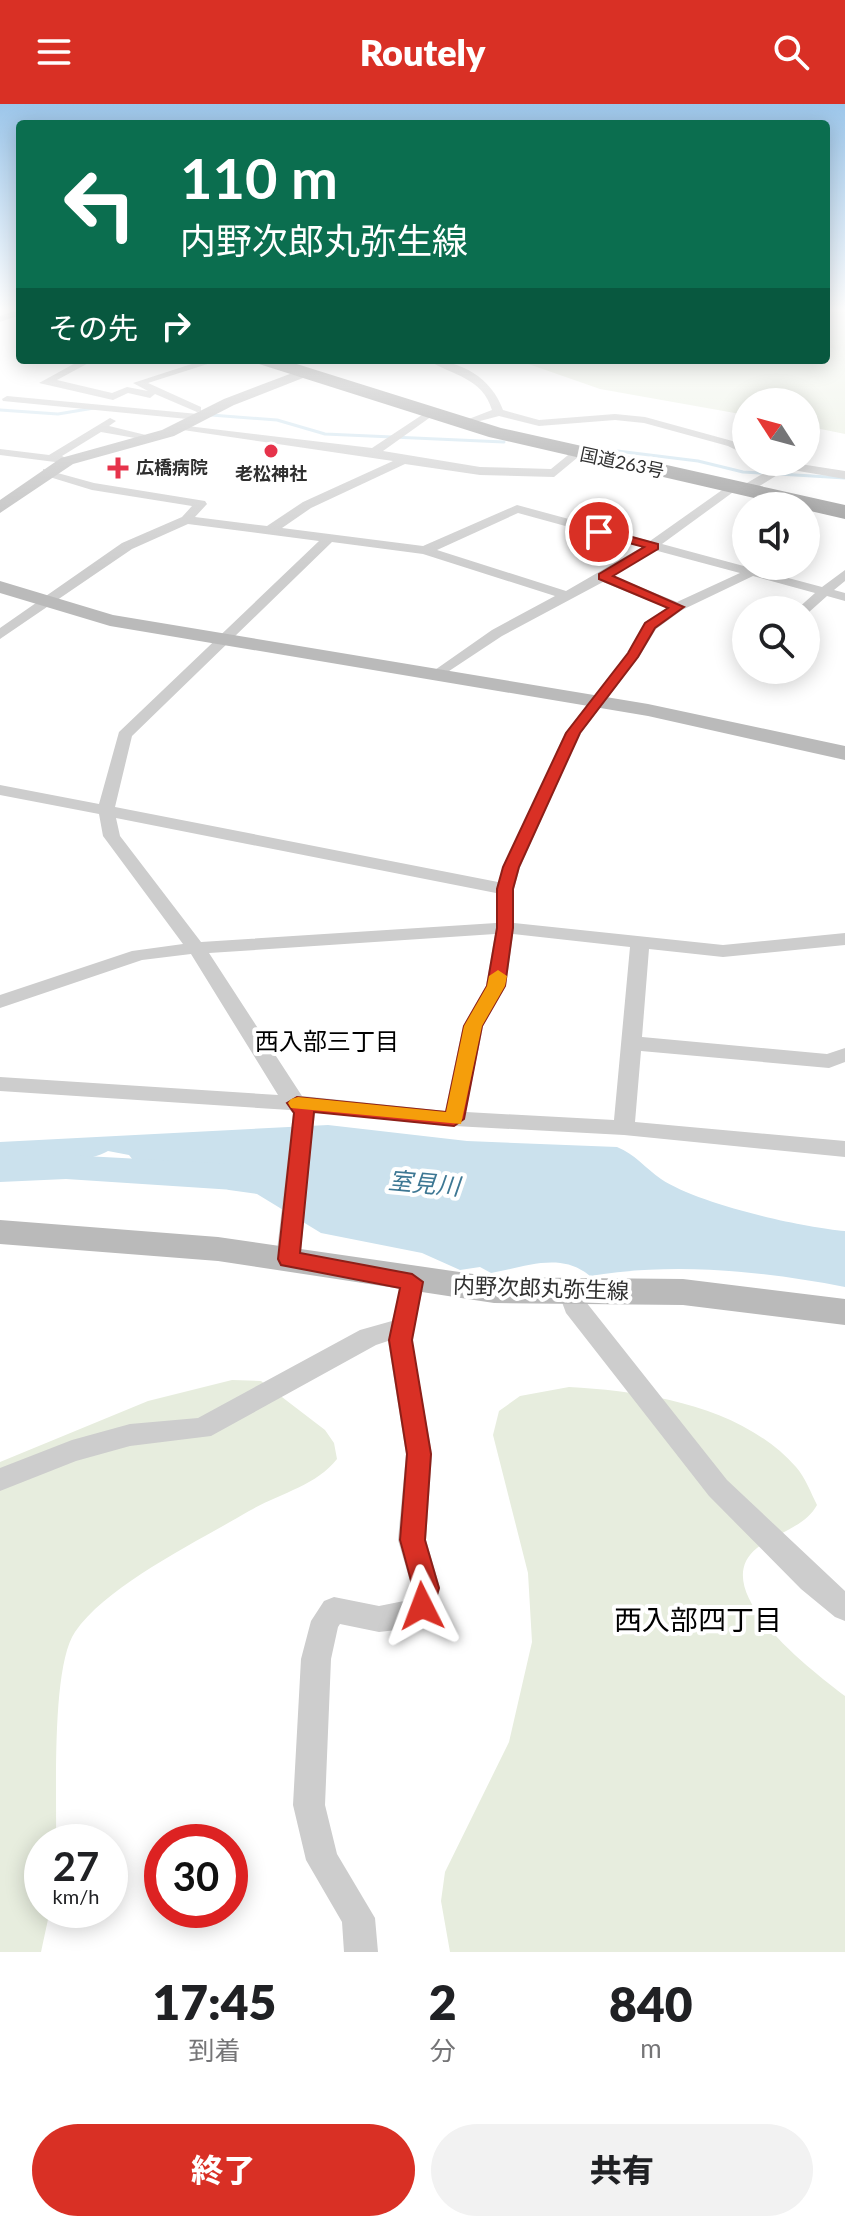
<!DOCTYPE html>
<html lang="ja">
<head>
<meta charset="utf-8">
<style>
  body { margin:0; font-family:Lato,"Noto Sans JP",sans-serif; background:#f2f2f2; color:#202124; height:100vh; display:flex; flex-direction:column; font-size:30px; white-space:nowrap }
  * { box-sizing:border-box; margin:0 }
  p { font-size:26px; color:#757577 }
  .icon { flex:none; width:44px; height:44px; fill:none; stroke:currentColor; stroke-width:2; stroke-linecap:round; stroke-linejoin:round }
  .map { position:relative; height:1848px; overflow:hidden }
  .panel { display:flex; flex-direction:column; background:#fff; flex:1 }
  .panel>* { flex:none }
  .banner { position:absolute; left:16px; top:16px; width:814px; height:244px; border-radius:8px; box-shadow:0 4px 20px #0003; background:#0b6e4f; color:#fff; overflow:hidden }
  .needle { width:52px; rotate:306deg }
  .controls { position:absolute; left:732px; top:284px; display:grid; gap:16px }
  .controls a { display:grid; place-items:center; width:88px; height:88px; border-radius:50%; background:#fff; box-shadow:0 4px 20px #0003; font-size:40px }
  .speed { position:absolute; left:24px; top:1720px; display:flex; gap:16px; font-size:40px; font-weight:700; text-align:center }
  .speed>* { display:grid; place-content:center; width:104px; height:104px; border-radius:50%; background:#fff; box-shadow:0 4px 20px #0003; line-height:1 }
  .speed small { font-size:20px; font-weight:400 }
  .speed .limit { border:12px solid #d22; background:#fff; color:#111 }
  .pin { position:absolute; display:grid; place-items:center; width:68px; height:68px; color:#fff; margin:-34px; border:4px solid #fff; border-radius:50%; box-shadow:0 2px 8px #0007 }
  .me { position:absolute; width:88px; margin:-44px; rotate:357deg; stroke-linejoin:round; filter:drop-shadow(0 0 6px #0008) }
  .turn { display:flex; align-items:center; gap:28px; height:168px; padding:0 32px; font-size:36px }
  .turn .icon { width:104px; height:104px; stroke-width:2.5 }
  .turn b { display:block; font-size:56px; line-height:68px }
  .then { display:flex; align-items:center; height:76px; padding:0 32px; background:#0003; gap:16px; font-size:30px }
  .eta { display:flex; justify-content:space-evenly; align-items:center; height:136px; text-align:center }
  .eta b { font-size:48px; font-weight:800; line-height:56px }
  .primary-button { display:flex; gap:16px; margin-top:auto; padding:16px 32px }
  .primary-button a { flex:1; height:92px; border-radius:48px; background:#d93025; color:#fff; font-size:32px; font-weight:800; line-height:92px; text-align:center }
  .primary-button a+a { background:#f2f2f2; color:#202124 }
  header { display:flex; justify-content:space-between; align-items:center; height:104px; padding:0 32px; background:#d93025; color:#fff; font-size:36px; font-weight:800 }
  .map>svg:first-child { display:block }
  .green { fill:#e7edde }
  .water { fill:#cbe1ed }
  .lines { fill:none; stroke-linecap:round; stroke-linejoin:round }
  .stream { stroke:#cbe1ed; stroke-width:3 }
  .river { fill:#cbe1ed; fill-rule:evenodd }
  .street { fill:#cdcdcd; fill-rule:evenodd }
  .secondary { fill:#bababa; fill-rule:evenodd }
  .highway { fill:#979797; fill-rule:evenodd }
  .route { fill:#d93025; stroke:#8d1f18; stroke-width:2 }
  .slow { fill:#f59e0b }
  .poi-dot { fill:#e6334b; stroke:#fff; stroke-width:3 }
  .labels { text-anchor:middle; stroke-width:8; stroke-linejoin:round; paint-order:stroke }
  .far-street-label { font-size:18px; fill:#303030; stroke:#fff }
  .far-poi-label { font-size:18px; font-weight:bold; fill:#303030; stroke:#fff; text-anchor:start }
  .street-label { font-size:22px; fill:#303030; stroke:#fff }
  .neighbourhood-label { font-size:24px; fill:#000; stroke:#fff }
  .water-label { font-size:24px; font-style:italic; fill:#3d7793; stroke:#fff }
  .near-neighbourhood-label { font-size:28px; fill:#000; stroke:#fff }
</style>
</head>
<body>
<header><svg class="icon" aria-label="menu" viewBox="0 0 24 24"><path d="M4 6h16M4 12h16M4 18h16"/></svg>Routely<svg class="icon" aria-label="search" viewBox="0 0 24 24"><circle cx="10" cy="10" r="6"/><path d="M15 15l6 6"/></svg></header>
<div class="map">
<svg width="845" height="1848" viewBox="0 0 845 1848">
  <rect width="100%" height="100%" fill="#fff"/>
  <!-- green -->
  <g class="green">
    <path d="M826,207H845V330L806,322V298H746V311L600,285L517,256H826Z"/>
    <path d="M232,1276L261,1277L325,1326L334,1339L337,1355C316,1382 278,1390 249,1407C199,1437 108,1480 75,1528C51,1563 57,1692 56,1738H42V1806H50L41,1848H0V1358L148,1297Z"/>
    <path d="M569,1283C646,1287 742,1302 796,1363C805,1373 811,1389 817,1401C805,1423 776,1429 757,1444C704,1486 815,1569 845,1592V1848H450L441,1797L445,1768L509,1638L532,1538L528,1469L493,1331L499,1307L520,1292Z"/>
  </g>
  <!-- water -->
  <path class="water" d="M328,1021L467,1037L617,1043C635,1050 645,1064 661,1075C698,1100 800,1123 845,1127V1183C761,1167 675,1158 590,1172C561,1147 525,1163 491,1169L480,1163L460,1166L422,1149L321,1129L257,1090L229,1086L172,1061L133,1056L129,1051L108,1047C87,1060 25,1062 0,1060V1038Z"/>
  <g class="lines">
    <!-- stream -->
    <g class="stream">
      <path d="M0,306L58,310L94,304"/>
      <path d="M211,311L277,316L325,330L504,338"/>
      <path d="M585,343L698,357L743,368L845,374"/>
    </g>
    <!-- river -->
    <path class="river" d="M66,1051L234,1060L247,1064L252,1073L247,1082L234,1086L66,1075L0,1078V1052Z"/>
    <!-- street -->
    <g class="street">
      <path d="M14,207H20V211L0,218V212Z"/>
      <path d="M81,256H94L57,276L112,289L127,283L148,287L133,279L204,256H220L148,279L201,303V307L197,308L155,290L150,294L128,289L113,296L39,279Z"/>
      <path d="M428,256C460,256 492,274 503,306L539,316L615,310L645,313L736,338L746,343V351L728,342L644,319L615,316L539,322L499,312L461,322V318L492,306C482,273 453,272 428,256Z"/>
      <path d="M7,292L198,310L204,313L198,316L3,297L2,295Z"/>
      <path d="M428,307L433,310L432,312L383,347L480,363L551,365L573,347L583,349L554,373L480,371L405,360L311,404L282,424L423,442L517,401L650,437L732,379L736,380V386L662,440L822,483L845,466V477L834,486L845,489V497L827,492L808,509L796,506L815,489L753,472L682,506L656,525L639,553L580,630L520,763L514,785V819L723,841L845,829V841L723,853L649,845L642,933L827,950L845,944V958L829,964L641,947L635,1018L845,1037V1053L624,1031L454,1022L315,1008L300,1155L296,1161L288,1164L280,1161L276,1155L293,1009L290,1006L0,987V973L278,991L191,850L142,856L0,904V891L132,847L183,840L103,732L99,710L0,691V681L99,700L119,628L319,437L188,420L132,445L0,535V524L122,439L182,413L192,402L92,386L43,371V365L94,379L205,397L207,400L195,413L267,422L303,398L393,357L183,326L179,325V321L372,344ZM518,409L642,443L566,487L437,446ZM332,438L423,450L555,492L492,526L432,568V574L437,575L502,532L603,478L667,504L645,519L628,549L565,629L498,778L115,703L132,632ZM654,446L740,469L677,498L613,472ZM116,714L496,789V819L201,838L120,732ZM495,830L486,882L463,922L445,1007L302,992L209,849ZM513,830L630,843L614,1016L466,1008L483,922L506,882Z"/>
      <path d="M110,314L116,317L109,322L158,334L152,337L101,328L62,352L69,356L63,359L0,351V345L49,351Z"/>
      <path d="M760,358H787L845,367V375L787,365L748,389H740V383L774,363Z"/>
      <path d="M412,1169L420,1172L424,1178L412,1236L432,1350L426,1436L440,1484L436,1502L424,1520L414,1524L379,1528L340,1520L338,1523L331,1555L325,1701L337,1750L375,1814L378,1848H344L342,1818L306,1756L293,1701L301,1555L311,1517L324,1497L334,1493L379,1502L409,1496L412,1484L398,1436L406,1350L388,1237L376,1241L211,1332L130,1342L76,1357L0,1387V1364L72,1336L130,1320L198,1314L360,1226L392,1217L404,1172Z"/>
      <path d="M571,1181L579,1184L586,1198L727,1376L845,1487V1517L835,1513L801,1485L709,1392L566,1209L559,1190L563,1184Z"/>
    </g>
    <!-- secondary -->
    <g class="secondary">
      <path d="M303,265L310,269L308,272L234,301L174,332L73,360L0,409V396L61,354L162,326L224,295Z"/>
      <path d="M0,477L113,511L648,600L845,642V656L648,612L110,522L0,489Z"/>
      <path d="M0,1116L218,1133L494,1173L683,1175L845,1195V1221L683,1201L494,1199L218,1157L0,1140Z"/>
    </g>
    <!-- highway -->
    <path class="highway" d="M256,256H284L501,324L845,401V415L806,406V402H789L489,333L259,260Z"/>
  </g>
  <!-- sky -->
  <linearGradient id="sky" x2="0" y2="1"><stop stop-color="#9cc6ea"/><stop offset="0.44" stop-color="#fff"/><stop offset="1" stop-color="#fff" stop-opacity="0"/></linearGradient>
  <rect width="845" height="466" fill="url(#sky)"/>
  <!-- route -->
  <path class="route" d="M599,424L658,440V445L613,472L684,503L655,524L638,553L580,629L519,763L513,785V824L505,882L482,922L464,1015L454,1022L314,1008L300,1149L412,1170L423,1178L412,1236L431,1350L425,1436L439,1484L431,1511L422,1514L413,1511L409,1502L413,1484L400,1436L407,1350L389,1236L400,1184L281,1161L278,1155L294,1009L287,999L297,993L446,1008L464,922L487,882L497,824V785L503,763L566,629L628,549L645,519L668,504L599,475V470L644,443L595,430Z"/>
  <!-- slow -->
  <path class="slow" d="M498,866L507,872L505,882L482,922L461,1020L291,1004L288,999L291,995L298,993L446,1008L464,922L487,882L489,872Z"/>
  <!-- markers -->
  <g class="poi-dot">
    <circle cx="271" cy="347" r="8"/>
    <path d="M114 352h8v8h8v8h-8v8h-8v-8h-8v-8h8z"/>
  </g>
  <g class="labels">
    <!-- far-street labels -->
    <g class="far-street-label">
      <text transform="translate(622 359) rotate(12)" y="6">国道263号</text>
    </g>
    <!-- far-poi labels -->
    <g class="far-poi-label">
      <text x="136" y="370">広橋病院</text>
      <text x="271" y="376" text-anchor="middle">老松神社</text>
    </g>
    <!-- street labels -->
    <g class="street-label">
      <text transform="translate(541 1184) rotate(2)" y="8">内野次郎丸弥生線</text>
    </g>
    <!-- neighbourhood labels -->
    <g class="neighbourhood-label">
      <text x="327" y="946">西入部三丁目</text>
    </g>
    <!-- water labels -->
    <g class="water-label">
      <text transform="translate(424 1080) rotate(5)" y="8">室見川</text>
    </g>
    <!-- near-neighbourhood labels -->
    <g class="near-neighbourhood-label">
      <text x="698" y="1526">西入部四丁目</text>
    </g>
  </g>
</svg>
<div class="controls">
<a><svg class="needle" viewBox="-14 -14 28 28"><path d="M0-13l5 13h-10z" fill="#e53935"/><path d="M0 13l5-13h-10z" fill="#757577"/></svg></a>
<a><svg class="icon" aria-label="sound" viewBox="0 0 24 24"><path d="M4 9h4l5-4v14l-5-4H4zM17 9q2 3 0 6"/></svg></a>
<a><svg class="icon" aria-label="search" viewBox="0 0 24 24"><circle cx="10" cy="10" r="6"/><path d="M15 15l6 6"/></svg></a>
</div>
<div class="speed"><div>27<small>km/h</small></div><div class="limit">30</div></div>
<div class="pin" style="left:599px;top:428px;background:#d93025"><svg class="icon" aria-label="arrive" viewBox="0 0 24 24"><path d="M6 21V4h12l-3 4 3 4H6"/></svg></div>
<svg class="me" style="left:422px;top:1502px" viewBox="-20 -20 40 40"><path d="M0-17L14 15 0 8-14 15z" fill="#d93025" stroke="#fff" stroke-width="4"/></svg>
<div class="banner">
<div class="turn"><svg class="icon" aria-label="left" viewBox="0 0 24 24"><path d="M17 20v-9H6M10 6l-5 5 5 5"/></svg><div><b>110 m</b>内野次郎丸弥生線</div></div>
<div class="then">その先<svg class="icon" aria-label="right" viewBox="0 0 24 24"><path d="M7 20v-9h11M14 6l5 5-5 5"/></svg></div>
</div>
</div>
<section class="panel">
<div class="eta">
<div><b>17:45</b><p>到着</p></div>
<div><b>2</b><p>分</p></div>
<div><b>840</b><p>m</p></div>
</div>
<div class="primary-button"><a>終了</a><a>共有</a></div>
</section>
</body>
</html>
